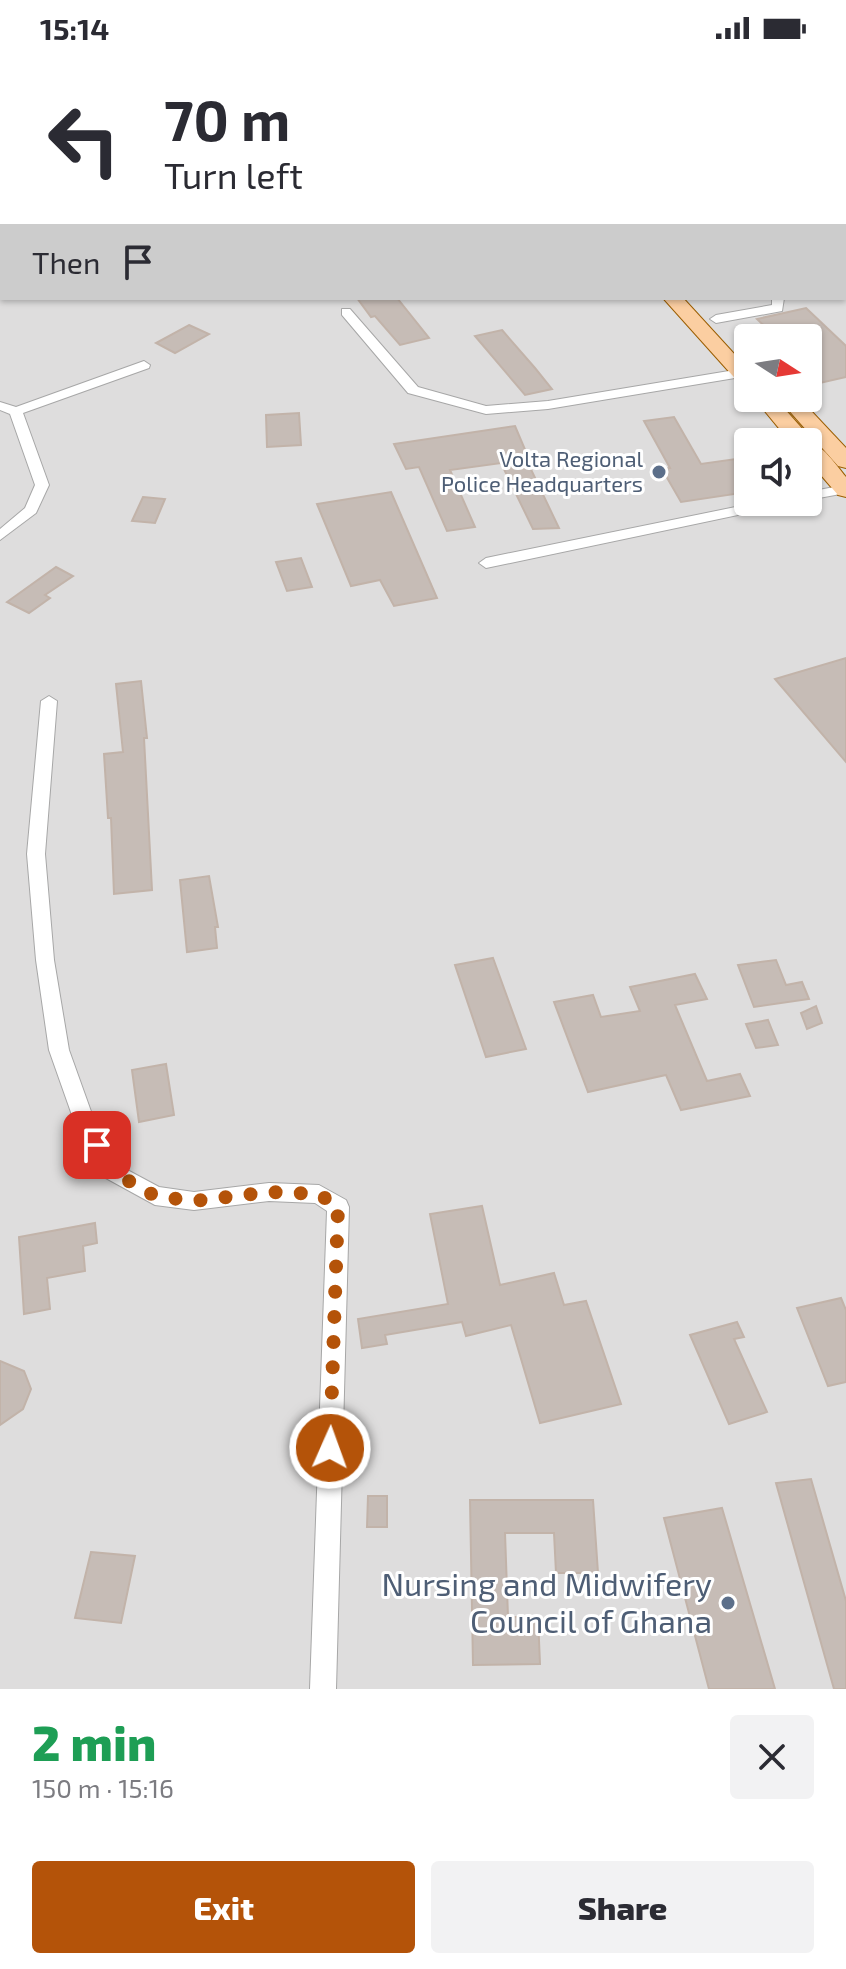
<!DOCTYPE html>
<html lang="en">
<head>
<meta charset="utf-8">
<style>
  body { margin:0; font-family:"Exo 2",sans-serif; background:#f2f2f3; color:#2b2b33; height:100vh; display:flex; flex-direction:column; font-size:30px; white-space:nowrap }
  * { box-sizing:border-box; margin:0 }
  p { font-size:26px; color:#7c7c81 }
  .icon { flex:none; width:44px; height:44px; fill:none; stroke:currentColor; stroke-width:2; stroke-linecap:round; stroke-linejoin:round }
  .map { position:relative; height:1633px; overflow:hidden }
  .side { display:flex; flex-direction:column; background:#fff; flex:1 }
  .side>* { flex:none }
  .banner { position:absolute; left:0px; top:0px; width:846px; height:244px; box-shadow:0 2px 6px #0004; background:#fff; color:#2b2b33; overflow:hidden }
  .needle { width:52px; rotate:102deg }
  .controls { position:absolute; left:734px; top:268px; display:grid; gap:16px }
  .controls a { display:grid; place-items:center; width:88px; height:88px; border-radius:8px; background:#fff; box-shadow:0 2px 6px #0004; font-size:40px }
  .pin { position:absolute; display:grid; place-items:center; width:68px; height:68px; color:#fff; margin:-34px; border-radius:16px; box-shadow:0 4px 12px #0006 }
  .me { position:absolute; width:88px; margin:-44px; rotate:2deg; stroke-linejoin:round; filter:drop-shadow(0 0 6px #0008) }
  .turn { display:flex; align-items:center; gap:28px; height:168px; padding:0 32px; font-size:36px }
  .turn .icon { width:104px; height:104px; stroke-width:2.5 }
  .turn b { display:block; font-size:56px; line-height:68px }
  .then { display:flex; align-items:center; height:76px; padding:0 32px; background:#0003; gap:16px; font-size:30px }
  .round { display:grid; place-items:center; flex:none; width:84px; height:84px; border-radius:8px; background:#f2f2f3 }
  .overview { display:flex; align-items:center; justify-content:space-between; height:136px; padding:0 32px }
  h1 { font-size:48px; font-weight:800; line-height:60px; color:#1e9e55 }
  .action { display:flex; gap:16px; margin-top:auto; padding:16px 32px }
  .action a { flex:1; height:92px; border-radius:8px; background:#b45309; color:#fff; font-size:32px; font-weight:800; line-height:92px; text-align:center }
  .action a+a { background:#f2f2f3; color:#2b2b33 }
  .status { display:flex; justify-content:space-between; align-items:center; height:56px; padding:0 40px; background:#fff; direction:ltr }
  .status svg { height:22px; fill:currentColor }
  .map>svg:first-child { display:block }
  .residential { fill:#dedddd; fill-rule:evenodd }
  .building { fill:#c6bcb6; stroke:#c2b3a9; stroke-width:2 }
  .lines { fill:none; stroke-linecap:round; stroke-linejoin:round }
  .minor-casing { stroke:#a7a7a7; stroke-width:2 }
  .primary-casing { stroke:#9c5e01; stroke-width:2 }
  .minor { fill:#fff; fill-rule:evenodd }
  .primary { fill:#fbcea1; fill-rule:evenodd }
  .route { stroke:#b45309; stroke-width:14; stroke-dasharray:0 25.2 }
  .service-dot { fill:#5c6f8a; stroke:#fff; stroke-width:3 }
  .labels { text-anchor:middle; stroke-width:6; stroke-linejoin:round; paint-order:stroke }
  .far-service-label { font-size:22px; fill:#4e5e75; stroke:#fff; text-anchor:end }
  .near-service-label { font-size:32px; fill:#4e5e75; stroke:#fff; text-anchor:end }
</style>
</head>
<body>
<div class="status"><b>15:14</b><svg viewBox="0 0 49 12"><path d="M0 12V9h3v3zM5 12V6h3v6zM10 12V3h3v9zM15 12V0h3v12zM26 1h20v11H26zM47 4h2v5h-2z"/></svg></div>
<div class="map">
<svg width="846" height="1633" viewBox="0 0 846 1633">
  <rect width="100%" height="100%" fill="#f1ede7"/>
  <!-- residential -->
  <path class="residential" d="M0,0H689L2,2V242H844L846,73V1633H0ZM748,282H808V342H748ZM748,386H808V446H748Z"/>
  <!-- building -->
  <g class="building">
    <path d="M357,242H397L429,282L400,289L375,260L371,261Z"/>
    <path d="M806,252L846,290V321L820,327L808,315V282H777L757,263Z"/>
    <path d="M189,269L209,278L175,297L156,287Z"/>
    <path d="M502,274L535,312L552,333L525,339L475,280Z"/>
    <path d="M299,357L301,389L267,391L266,359Z"/>
    <path d="M674,361L701,408L743,402L748,409V436L681,446L662,413L670,412L644,365Z"/>
    <path d="M515,370L529,403H526L559,472L533,473L501,407L450,414L475,471L447,475L419,411L406,413L394,388Z"/>
    <path d="M391,436L437,542L394,550L380,524L351,530L317,448Z"/>
    <path d="M143,441L165,443L155,467L132,465Z"/>
    <path d="M301,502L312,531L287,535L276,506Z"/>
    <path d="M56,511L73,520L45,539L50,542L29,557L7,546Z"/>
    <path d="M846,602V706L775,623Z"/>
    <path d="M141,625L147,682H144L152,834L114,838L111,762H108L104,698L123,696L116,628Z"/>
    <path d="M209,820L218,871H215L217,892L187,896L180,824Z"/>
    <path d="M493,902L526,993L486,1001L455,909Z"/>
    <path d="M776,904L786,929L802,926L809,943L754,951L738,909Z"/>
    <path d="M695,918L707,943L675,949L707,1025L740,1018L750,1040L681,1054L666,1019L588,1036L554,946L593,939L601,961L640,955L630,931Z"/>
    <path d="M816,950L822,967L807,973L801,957Z"/>
    <path d="M768,964L778,989L756,992L746,968Z"/>
    <path d="M166,1008L174,1059L139,1066L132,1014Z"/>
    <path d="M482,1150L500,1229L554,1217L564,1249L586,1245L621,1348L540,1367L511,1269L466,1280L462,1266L385,1279L387,1288L362,1292L358,1263L448,1248L430,1158Z"/>
    <path d="M95,1167L97,1187L83,1190L85,1215L47,1222L50,1253L24,1258L19,1181Z"/>
    <path d="M841,1242L846,1254V1326L828,1330L797,1252Z"/>
    <path d="M737,1266L744,1281L734,1283L767,1356L729,1368L690,1279Z"/>
    <path d="M0,1305L24,1315L31,1333L23,1353L0,1369Z"/>
    <path d="M811,1423L846,1545V1633H834L776,1427Z"/>
    <path d="M368,1440H387V1471H367Z"/>
    <path d="M470,1444H593L598,1517H556L554,1477H505L508,1561H538L540,1608L473,1609Z"/>
    <path d="M722,1452L775,1633H709L664,1462Z"/>
    <path d="M91,1496L135,1500L121,1567L75,1562Z"/>
  </g>
  <g class="lines">
    <!-- minor casing -->
    <g class="minor-casing">
      <g id="minor">
        <path d="M304,0H318L303,2Z"/>
        <path d="M846,191V199L844,200V192Z"/>
        <path d="M772,242H784L782,255L716,267L710,263L716,259L772,249Z"/>
        <path d="M342,253H350L418,331L486,350L548,345L741,313L748,317L741,321L548,353L486,358L408,337L342,259Z"/>
        <path d="M144,305L150,309L149,312L23,357L49,429L36,457L0,484V473L25,452L35,429L10,358L0,354V346L16,351Z"/>
        <path d="M845,429L846,437L808,444V436Z"/>
        <path d="M760,446H788L781,450L486,512L479,507L486,502Z"/>
        <path d="M49,640L57,645L45,798L54,904L69,994L93,1061L118,1109L159,1131L194,1136L269,1127L319,1129L346,1144L349,1151L336,1633H310L327,1155L315,1147L269,1145L194,1154L155,1149L104,1121L73,1062L49,994L36,904L27,798L41,645Z"/>
      </g>
    </g>
    <!-- primary casing -->
    <g class="primary-casing">
      <g id="primary">
        <path d="M311,0H331L333,2H313Z"/>
        <path d="M337,0H356L358,2H339Z"/>
        <path d="M663,242H683L748,313V331L741,329Z"/>
        <path d="M754,342H775L806,377L803,382H787Z"/>
        <path d="M778,342H799L846,392V412L838,410Z"/>
        <path d="M807,386C823,388 835,408 846,421V441L838,439L808,404Z"/>
      </g>
    </g>
    <!-- minor -->
    <use href="#minor" class="minor"/>
    <!-- primary -->
    <use href="#primary" class="primary"/>
  </g>
  <g class="lines">
    <!-- route -->
    <path class="route" d="M97,1089L111,1115L155,1140L194,1145L269,1136L319,1138L338,1151L330,1392"/>
  </g>
  <!-- markers -->
  <g class="service-dot">
    <circle cx="659" cy="416" r="8"/>
    <circle cx="728" cy="1547" r="8"/>
  </g>
  <g class="labels">
    <!-- far-service labels -->
    <g class="far-service-label">
      <text x="643" y="411">Volta Regional<tspan x="643" dy="25">Police Headquarters</tspan></text>
    </g>
    <!-- near-service labels -->
    <g class="near-service-label">
      <text x="712" y="1540">Nursing and Midwifery<tspan x="712" dy="37">Council of Ghana</tspan></text>
    </g>
  </g>
</svg>
<div class="controls">
<a><svg class="needle" viewBox="-14 -14 28 28"><path d="M0-13l5 13h-10z" fill="#e53935"/><path d="M0 13l5-13h-10z" fill="#7c7c81"/></svg></a>
<a><svg class="icon" aria-label="sound" viewBox="0 0 24 24"><path d="M4 9h4l5-4v14l-5-4H4zM17 9q2 3 0 6"/></svg></a>
</div>
<div class="pin" style="left:97px;top:1089px;background:#d93025"><svg class="icon" aria-label="arrive" viewBox="0 0 24 24"><path d="M6 21V4h12l-3 4 3 4H6"/></svg></div>
<svg class="me" style="left:330px;top:1392px" viewBox="-20 -20 40 40"><circle r="17" fill="#b45309" stroke="#fff" stroke-width="3"/><path d="M0-11L8 9 0 5-8 9z" fill="#fff"/></svg>
<div class="banner">
<div class="turn"><svg class="icon" aria-label="left" viewBox="0 0 24 24"><path d="M17 20v-9H6M10 6l-5 5 5 5"/></svg><div><b>70 m</b>Turn left</div></div>
<div class="then">Then<svg class="icon" aria-label="arrive" viewBox="0 0 24 24"><path d="M6 21V4h12l-3 4 3 4H6"/></svg></div>
</div>
</div>
<section class="side">
<div class="overview"><div><h1>2 min</h1><p>150 m · 15:16</p></div><a class="round"><svg class="icon" aria-label="close" viewBox="0 0 24 24"><path d="M6 6l12 12M18 6L6 18"/></svg></a></div>
<div class="action"><a>Exit</a><a>Share</a></div>
</section>
</body>
</html>
